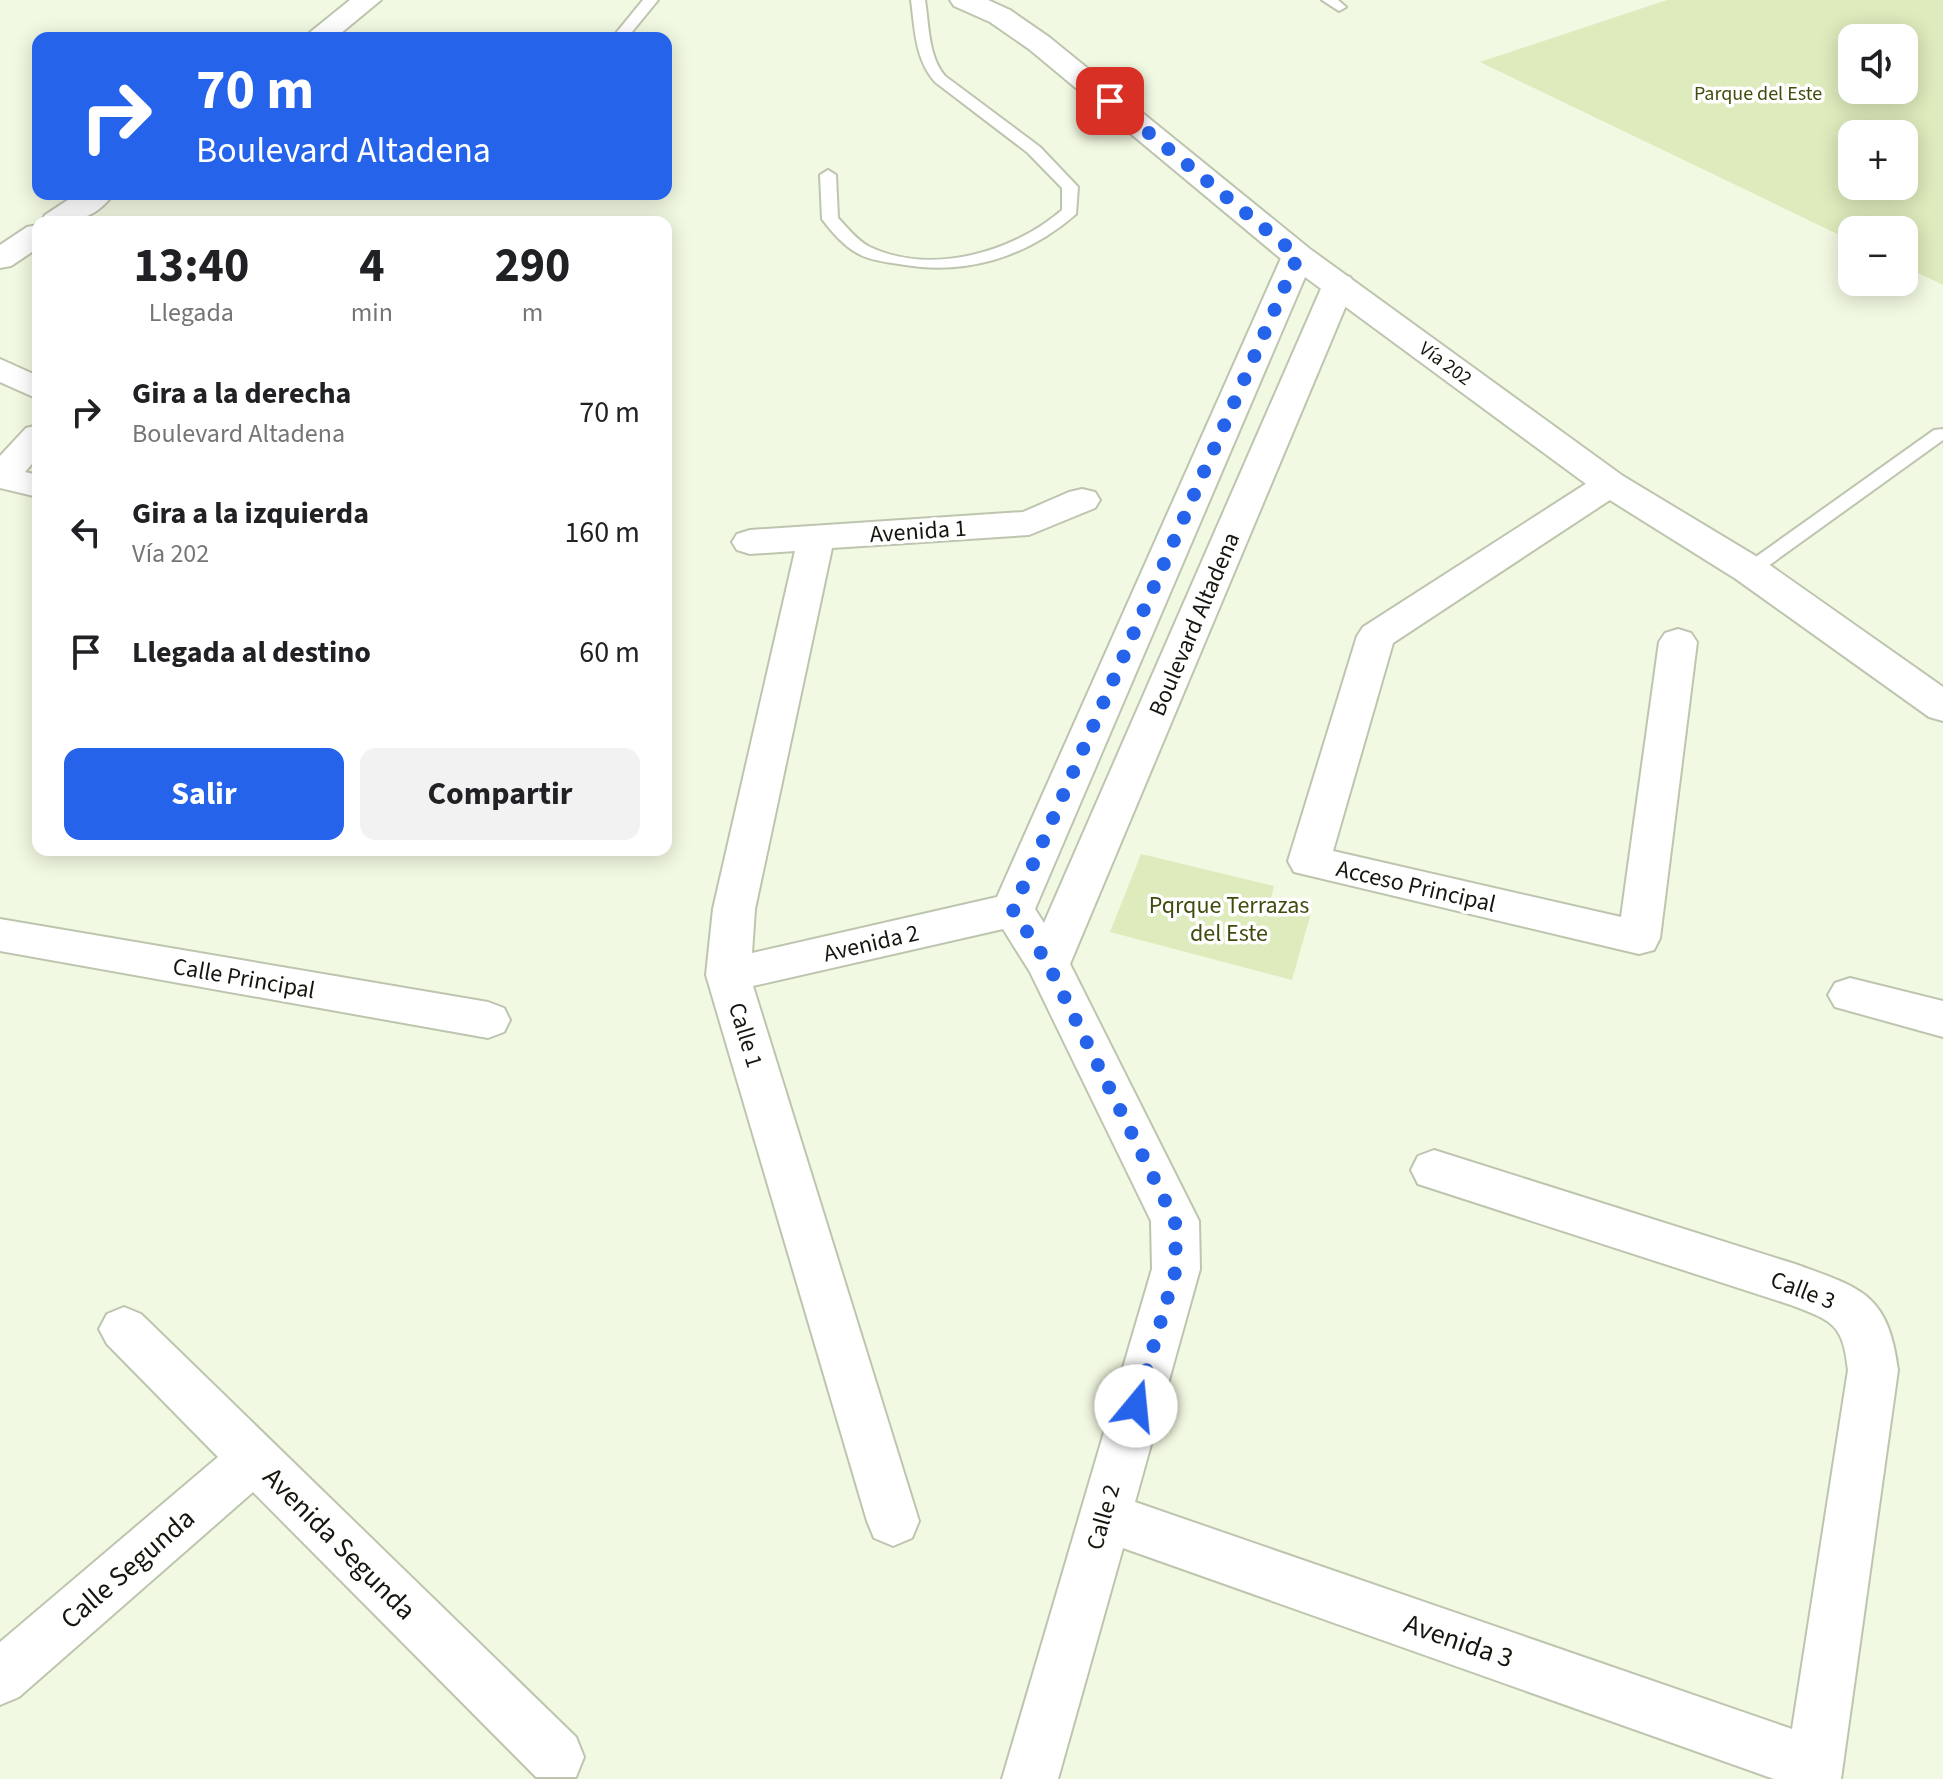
<!DOCTYPE html>
<html lang="es">
<head>
<meta charset="utf-8">
<style>
  body { margin:0; font-family:"Source Sans 3",sans-serif; background:#f2f2f2; color:#202124; height:100vh; display:flex; flex-direction:column; font-size:30px; white-space:nowrap }
  * { box-sizing:border-box; margin:0 }
  p { font-size:26px; color:#757577 }
  .icon { flex:none; width:44px; height:44px; fill:none; stroke:currentColor; stroke-width:2; stroke-linecap:round; stroke-linejoin:round }
  .map { position:relative; flex:1; overflow:hidden }
  .drawer { position:absolute; left:32px; top:216px; width:640px; height:640px; display:flex; flex-direction:column; background:#fff; border-radius:16px; box-shadow:0 4px 20px #0003 }
  .drawer>* { flex:none }
  .guide { position:absolute; left:32px; top:32px; width:640px; height:168px; border-radius:16px; box-shadow:0 4px 20px #0003; background:#2563eb; color:#fff; overflow:hidden }
  .fabs { position:absolute; left:1838px; top:24px; display:grid; gap:16px }
  .fabs a { display:grid; place-items:center; width:80px; height:80px; border-radius:16px; background:#fff; box-shadow:0 4px 20px #0003; font-size:40px }
  .pin { position:absolute; display:grid; place-items:center; width:68px; height:68px; color:#fff; margin:-34px; border-radius:16px; box-shadow:0 4px 12px #0006 }
  .me { position:absolute; width:88px; margin:-44px; rotate:17deg; stroke-linejoin:round; filter:drop-shadow(0 0 6px #0008) }
  .turn { display:flex; align-items:center; gap:28px; height:168px; padding:0 32px; font-size:36px }
  .turn .icon { width:104px; height:104px; stroke-width:2.5 }
  .turn b { display:block; font-size:56px; line-height:68px }
  .eta { display:flex; justify-content:space-evenly; align-items:center; height:136px; text-align:center }
  .eta b { font-size:48px; font-weight:700; line-height:56px }
  .primary-button { display:flex; gap:16px; margin-top:auto; padding:16px 32px }
  .primary-button a { flex:1; height:92px; border-radius:16px; background:#2563eb; color:#fff; font-size:32px; font-weight:700; line-height:92px; text-align:center }
  .primary-button a+a { background:#f2f2f2; color:#202124 }
  ul { padding:0; list-style:none }
  li { display:flex; align-items:center; gap:24px; height:120px; padding:0 32px }
  li div { flex:1 }
  li b { display:block; font-size:30px }
  li em { font-style:normal }
  .map>svg:first-child { display:block }
  .green { fill:#deebbc; fill-rule:evenodd }
  .lines { fill:none; stroke-linecap:round; stroke-linejoin:round }
  .lane-casing { stroke:#bec5af; stroke-width:4 }
  .street-casing { stroke:#bec5af; stroke-width:4 }
  .secondary-casing { stroke:#bec5af; stroke-width:4 }
  .lane { fill:#fff; fill-rule:evenodd }
  .street { fill:#fff; fill-rule:evenodd }
  .secondary { fill:#fff; fill-rule:evenodd }
  .route { stroke:#2563eb; stroke-width:14; stroke-dasharray:0 25.2 }
  .labels { text-anchor:middle; stroke-width:7; stroke-linejoin:round; paint-order:stroke }
  .far-park-label { font-size:20px; fill:#404d0f; stroke:#fff }
  .far-street-label { font-size:20px; fill:#15170f; stroke:#fff }
  .street-label { font-size:24px; fill:#15170f; stroke:#fff }
  .park-label { font-size:24px; fill:#404d0f; stroke:#fff }
  .near-street-label { font-size:28px; fill:#15170f; stroke:#fff }
</style>
</head>
<body>
<div class="map">
<svg width="1943" height="1779" viewBox="0 0 1943 1779">
  <rect width="100%" height="100%" fill="#f2f9e2"/>
  <!-- green -->
  <g class="green">
    <path d="M1667,0H1943V285L1904,266V230H1852V241L1480,62ZM1852,38H1904V90H1852ZM1852,134H1904V186H1852Z"/>
    <path d="M1141,854L1274,886L1270,903L1311,913L1292,980L1110,932Z"/>
  </g>
  <g class="lines">
    <!-- lane casing -->
    <g class="lane-casing">
      <g id="lane">
        <path d="M643,0H658L627,38H612Z"/>
        <path d="M911,0H925C929,25 928,56 945,76L1040,147L1078,187L1076,214C1026,258 964,276 899,264C885,262 869,260 857,253C844,246 831,231 822,219L820,175L828,170L836,175L838,218C848,228 857,241 870,247C932,276 1014,252 1062,210V188L1028,153L935,82C915,59 915,30 911,0Z"/>
        <path d="M1322,0H1338L1346,7L1339,11Z"/>
        <path d="M1943,429V440L1757,574H1743L1740,570L1743,566L1934,430Z"/>
      </g>
    </g>
    <!-- street casing -->
    <g class="street-casing">
      <g id="street">
        <path d="M350,0H381L335,38H303Z"/>
        <path d="M77,194H113C95,221 70,222 41,222L45,215Z"/>
        <path d="M38,225V248L11,266L0,268V245L27,227Z"/>
        <path d="M1298,247L1309,249L1314,256L1035,909L1044,923L1323,284L1328,277L1339,274L1350,277L1355,284L1070,964L1199,1221L1200,1269L1135,1502L1792,1729L1848,1370C1843,1324 1833,1321 1791,1305L1418,1184L1411,1170L1418,1156L1434,1150L1795,1264C1861,1288 1888,1293 1898,1370L1841,1779H1774L1123,1548L1058,1779H1002L1152,1269L1151,1221L1030,972L1003,929L753,986L919,1521L912,1538L893,1546L874,1538L867,1521L706,975L713,909L795,551L750,554L737,550L732,542L737,534L750,530L1023,512L1069,492L1082,489L1095,492L1100,500L1095,508L1029,535L832,548L755,909L752,953L997,897L1282,256L1287,249Z"/>
        <path d="M0,359L38,376V399L0,382Z"/>
        <path d="M38,425V457L25,472L38,475V497L0,488V456L26,428Z"/>
        <path d="M1610,473L1622,476L1628,484L1622,492L1393,643L1333,851L1621,917L1659,642L1665,633L1678,629L1691,633L1697,642L1660,938L1654,950L1639,954L1294,872L1288,861L1357,636L1363,627L1598,476Z"/>
        <path d="M0,919L488,1002L504,1008L510,1020L504,1032L488,1038L0,951Z"/>
        <path d="M1850,978L1943,1001V1037L1835,1007L1828,995L1835,983Z"/>
        <path d="M124,1307L141,1314L576,1737L584,1757L576,1777H536L253,1492L19,1697L0,1705V1642L218,1457L107,1344L99,1329L107,1314Z"/>
      </g>
    </g>
    <!-- secondary casing -->
    <g class="secondary-casing">
      <path id="secondary" d="M950,0H988L1010,10L1049,37L1310,249L1623,476L1764,561L1943,687V721L1929,717L1736,579L1597,492L1286,263L1029,49L990,22L954,6Z"/>
    </g>
    <!-- lane -->
    <use href="#lane" class="lane"/>
    <!-- street -->
    <use href="#street" class="street"/>
    <!-- secondary -->
    <use href="#secondary" class="secondary"/>
  </g>
  <g class="lines">
    <!-- route -->
    <path class="route" d="M1110,101L1298,256L1013,910L1048,964L1175,1221L1176,1269L1136,1406"/>
  </g>
  <g class="labels">
    <!-- far-park labels -->
    <g class="far-park-label">
      <text x="1758" y="100">Parque del Este</text>
    </g>
    <!-- far-street labels -->
    <g class="far-street-label">
      <text transform="translate(1446 363) rotate(36)" y="7">Vía 202</text>
    </g>
    <!-- street labels -->
    <g class="street-label">
      <text transform="translate(918 531) rotate(-4)" y="8">Avenida 1</text>
      <text transform="translate(1194 624) rotate(-67)" y="8">Boulevard Altadena</text>
      <text transform="translate(1416 886) rotate(13)" y="8">Acceso Principal</text>
      <text transform="translate(871 943) rotate(-13)" y="8">Avenida 2</text>
      <text transform="translate(244 978) rotate(10)" y="8">Calle Principal</text>
      <text transform="translate(746 1035) rotate(73)" y="8">Calle 1</text>
      <text transform="translate(1803 1290) rotate(21)" y="8">Calle 3</text>
      <text transform="translate(1103 1517) rotate(-74)" y="8">Calle 2</text>
    </g>
    <!-- park labels -->
    <g class="park-label">
      <text x="1229" y="913">Pqrque Terrazas<tspan x="1229" dy="28">del Este</tspan></text>
    </g>
    <!-- near-street labels -->
    <g class="near-street-label">
      <text transform="translate(340 1543) rotate(45)" y="10">Avenida Segunda</text>
      <text transform="translate(127 1568) rotate(-41)" y="10">Calle Segunda</text>
      <text transform="translate(1459 1640) rotate(19)" y="10">Avenida 3</text>
    </g>
  </g>
</svg>
<div class="fabs">
<a><svg class="icon" aria-label="sound" viewBox="0 0 24 24"><path d="M4 9h4l5-4v14l-5-4H4zM17 9q2 3 0 6"/></svg></a>
<a>+</a>
<a>−</a>
</div>
<div class="pin" style="left:1110px;top:101px;background:#d93025"><svg class="icon" aria-label="arrive" viewBox="0 0 24 24"><path d="M6 21V4h12l-3 4 3 4H6"/></svg></div>
<svg class="me" style="left:1136px;top:1406px" viewBox="-20 -20 40 40"><circle r="19" fill="#fff"/><path d="M0-13L10 11 0 6-10 11z" fill="#2563eb"/></svg>
<div class="guide">
<div class="turn"><svg class="icon" aria-label="right" viewBox="0 0 24 24"><path d="M7 20v-9h11M14 6l5 5-5 5"/></svg><div><b>70 m</b>Boulevard Altadena</div></div>
</div>
<section class="drawer">
<div class="eta">
<div><b>13:40</b><p>Llegada</p></div>
<div><b>4</b><p>min</p></div>
<div><b>290</b><p>m</p></div>
</div>
<ul>
<li><svg class="icon" aria-label="right" viewBox="0 0 24 24"><path d="M7 20v-9h11M14 6l5 5-5 5"/></svg><div><b>Gira a la derecha</b><p>Boulevard Altadena</p></div><em>70 m</em></li>
<li><svg class="icon" aria-label="left" viewBox="0 0 24 24"><path d="M17 20v-9H6M10 6l-5 5 5 5"/></svg><div><b>Gira a la izquierda</b><p>Vía 202</p></div><em>160 m</em></li>
<li><svg class="icon" aria-label="arrive" viewBox="0 0 24 24"><path d="M6 21V4h12l-3 4 3 4H6"/></svg><div><b>Llegada al destino</b></div><em>60 m</em></li>
</ul>
<div class="primary-button"><a>Salir</a><a>Compartir</a></div>
</section>
</div>
</body>
</html>
